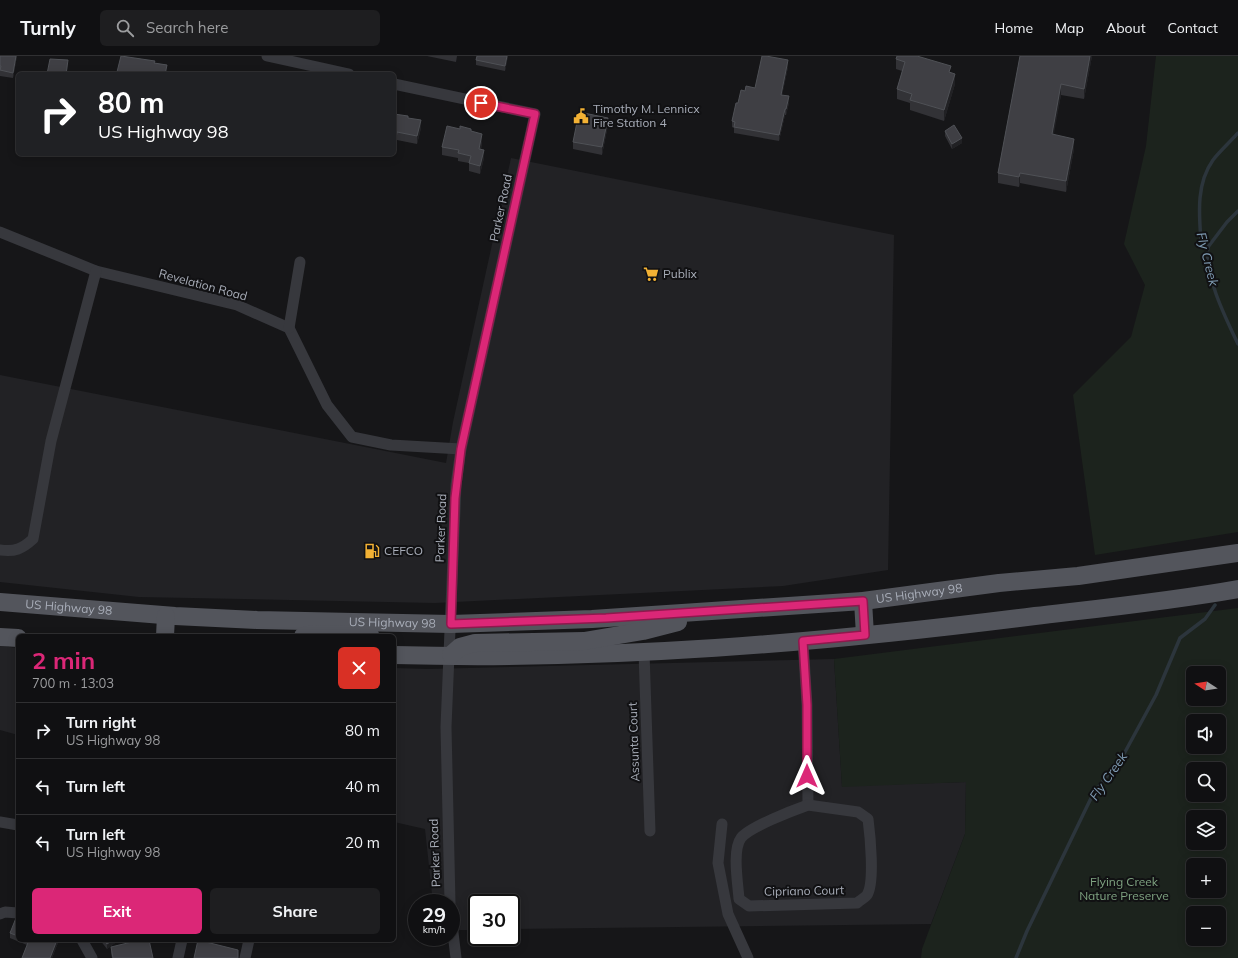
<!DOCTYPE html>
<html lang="en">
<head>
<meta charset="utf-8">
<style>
  body { margin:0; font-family:Mulish,sans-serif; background:#1e1e20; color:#f1f3f6; height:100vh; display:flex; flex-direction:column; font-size:15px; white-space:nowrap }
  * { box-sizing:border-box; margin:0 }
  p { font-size:13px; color:#9c9d9f }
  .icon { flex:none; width:22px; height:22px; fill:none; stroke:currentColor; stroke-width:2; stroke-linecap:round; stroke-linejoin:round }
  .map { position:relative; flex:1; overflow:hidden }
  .side { position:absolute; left:16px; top:578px; width:380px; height:308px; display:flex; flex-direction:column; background:#101012; border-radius:6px; box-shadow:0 2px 10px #0003,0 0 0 1px #303032 }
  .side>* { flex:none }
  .guide { position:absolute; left:16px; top:16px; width:380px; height:84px; border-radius:6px; box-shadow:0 2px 10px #0003,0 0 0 1px #303032; background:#202124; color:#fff; overflow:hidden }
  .needle { width:26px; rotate:282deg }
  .buttons { position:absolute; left:1186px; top:610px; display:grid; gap:8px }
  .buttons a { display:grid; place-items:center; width:40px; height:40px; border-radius:6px; background:#101012; box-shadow:0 2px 10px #0003,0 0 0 1px #303032; font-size:20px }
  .speed { position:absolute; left:408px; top:838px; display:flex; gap:8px; font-size:20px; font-weight:700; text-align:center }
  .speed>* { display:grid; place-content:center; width:52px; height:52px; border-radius:50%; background:#101012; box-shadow:0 2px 10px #0003,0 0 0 1px #303032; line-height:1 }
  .speed small { font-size:10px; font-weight:400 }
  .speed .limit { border:2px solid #111; border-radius:6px; background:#fff; color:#111 }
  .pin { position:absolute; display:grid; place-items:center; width:34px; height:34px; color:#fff; margin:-17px; border:2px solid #fff; border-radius:50%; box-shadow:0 1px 4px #0007 }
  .me { position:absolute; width:44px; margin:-22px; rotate:0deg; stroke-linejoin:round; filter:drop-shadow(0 0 3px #0008) }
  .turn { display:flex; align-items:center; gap:14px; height:84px; padding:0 16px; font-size:18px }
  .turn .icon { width:52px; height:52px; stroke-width:2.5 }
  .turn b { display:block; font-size:28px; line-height:34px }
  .round { display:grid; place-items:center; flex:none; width:42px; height:42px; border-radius:6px; background:#1e1e20 }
  .head { display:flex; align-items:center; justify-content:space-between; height:68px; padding:0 16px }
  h1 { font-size:24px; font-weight:700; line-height:30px; color:#db2777 }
  .primary-button { display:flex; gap:8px; margin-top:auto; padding:8px 16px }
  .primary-button a { flex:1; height:46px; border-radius:6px; background:#db2777; color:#fff; font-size:16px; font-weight:700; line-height:46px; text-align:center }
  .primary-button a+a { background:#1e1e20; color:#f1f3f6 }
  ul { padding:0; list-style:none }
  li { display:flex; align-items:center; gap:12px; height:56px; padding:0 16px; border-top:1px solid #303032 }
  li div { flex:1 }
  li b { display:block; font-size:15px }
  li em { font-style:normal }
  header { display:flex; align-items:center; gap:24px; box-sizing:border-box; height:56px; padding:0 20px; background:#101012; border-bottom:1px solid #303032 }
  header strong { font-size:19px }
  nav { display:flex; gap:22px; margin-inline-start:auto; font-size:14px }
  .search { width:280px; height:36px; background:#1e1e20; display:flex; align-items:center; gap:10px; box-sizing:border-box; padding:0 14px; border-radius:6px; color:#9c9d9f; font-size:15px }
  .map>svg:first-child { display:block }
  .built { fill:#222225 }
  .green { fill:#1c231d; fill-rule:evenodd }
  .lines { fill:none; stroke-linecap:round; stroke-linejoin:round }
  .stream { stroke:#2c353c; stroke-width:3.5 }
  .minor { stroke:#37383d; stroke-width:11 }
  .primary { stroke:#53555c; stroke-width:18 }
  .wall { fill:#323236 }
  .shaded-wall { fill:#212124 }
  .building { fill:#3f3f44; stroke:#4f5156 }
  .route-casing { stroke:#8e194d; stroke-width:10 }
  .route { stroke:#db2777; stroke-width:7 }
  .labels { text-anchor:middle; stroke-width:4; stroke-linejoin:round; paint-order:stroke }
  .poi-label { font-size:12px; fill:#a8adb8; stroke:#111113; text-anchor:start }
  .street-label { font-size:12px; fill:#a8adb8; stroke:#111113 }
  .park-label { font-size:12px; fill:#7fa381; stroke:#111113 }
  .water-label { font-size:13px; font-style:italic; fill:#7f9bb3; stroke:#111113 }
</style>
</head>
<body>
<header>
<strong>Turnly</strong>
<div class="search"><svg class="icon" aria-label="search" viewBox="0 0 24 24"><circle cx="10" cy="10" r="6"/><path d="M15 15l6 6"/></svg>Search here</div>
<nav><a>Home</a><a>Map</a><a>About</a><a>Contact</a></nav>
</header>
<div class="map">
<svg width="1238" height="902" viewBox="0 0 1238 902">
  <rect width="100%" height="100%" fill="#161618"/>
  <!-- built -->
  <g class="built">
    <path d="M511,102L894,179L888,514L783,530L435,547L139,541L0,526V319L446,407L453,366Z"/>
    <path d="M0,590L18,592V679L0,674Z"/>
    <path d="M834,603L842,730L966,726L965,778L931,868L511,873V847H477V874H451V847H433L425,773L394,766V612L428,613Z"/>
  </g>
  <!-- green -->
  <g class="green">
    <path d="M1156,0H1238V476L1095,499L1073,339L1131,281L1145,229L1124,188L1146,90Z"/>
    <path d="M1238,552V902H921L922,893L965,778L966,726L842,731L834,603ZM1193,617H1219V643H1193ZM1193,665H1219V691H1193ZM1193,713H1219V739H1193ZM1193,761H1219V787H1193ZM1193,809H1219V835H1193ZM1193,857H1219V883H1193Z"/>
  </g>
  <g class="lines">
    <!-- stream -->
    <g class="stream">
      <path d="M1238,77C1230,86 1220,95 1213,104C1196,128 1199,158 1201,185L1208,191C1204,219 1226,263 1238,288"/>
      <path d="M1208,191L1227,166L1238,155"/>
      <path d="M1016,902L1027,875L1093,738L1125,696L1156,639L1180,582L1205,563L1215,549"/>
    </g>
    <!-- minor -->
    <g class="minor">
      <path d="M267,0L349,18"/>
      <path d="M394,28L535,58L461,393L456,429L446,671L450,847"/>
      <path d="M0,176L96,215L237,249L289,272L327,349L352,381L391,389L461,393"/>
      <path d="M289,272L300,206"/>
      <path d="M0,494C15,496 22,493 33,483L51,385L96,215"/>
      <path d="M803,585L807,649L808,749"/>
      <path d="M644,596L650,775"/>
      <path d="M808,749L858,756L868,763C870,778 875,827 867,839C865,842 860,844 857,847L749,850L739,843C738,828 732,794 741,782C749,771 794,754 808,749Z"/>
      <path d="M0,766L18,769"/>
      <path d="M722,768L718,807L728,858L748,902"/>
      <path d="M0,858L5,856L18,857"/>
      <path d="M451,860L456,902"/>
      <path d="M82,884L92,902"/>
      <path d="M178,902L182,884"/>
      <path d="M245,902L249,884"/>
    </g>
    <!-- primary -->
    <g class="primary">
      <path d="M863,545L865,579"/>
      <path id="s1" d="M0,546L175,560L257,564L451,568L592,563L863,545L999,527L1078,520L1238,497"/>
      <path d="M165,580L166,560"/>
      <path d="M303,580L313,578L370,579"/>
      <path d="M0,581L18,582"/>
      <path d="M394,599C608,605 823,587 1035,560C1103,552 1171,545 1238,533"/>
      <path d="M451,599L460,591L475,587L584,585L643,575L678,566"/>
    </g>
  </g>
  <!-- wall -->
  <g class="wall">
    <path d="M0,0H17L13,22L0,20Z"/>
    <path d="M427,0H457L456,6Z"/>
    <path d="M508,0L505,15L476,9V4Z"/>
    <path d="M1020,0H1092L1084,43L1061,39L1053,79L1074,93L1066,136L1020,127L1019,131L998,127V117Z"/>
    <path d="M920,1L951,17L955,28L944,65L910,54V47L897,43V33L902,15L896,13V3Z"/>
    <path d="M155,7L167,9V18H117V16Z"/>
    <path d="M788,11L782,39L789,47L786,59H785L779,85L734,77V72L732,71V65L738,47L745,35L755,32Z"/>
    <path d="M394,58L408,62L421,72L417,88L397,84L396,91L394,90Z"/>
    <path d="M608,69L602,99L573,93V86Z"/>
    <path d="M460,73L471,75L482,85L481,94L484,102L480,118L469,115V107L458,105V102L442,99V91Z"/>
    <path d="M945,75L962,87L952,93L945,80Z"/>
    <path d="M18,862V884H59L52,902H22L27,889L10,882V877Z"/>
    <path d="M100,884H119L107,893Z"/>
    <path d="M111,891L153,902H112L111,897Z"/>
  </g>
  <!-- shaded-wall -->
  <g class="shaded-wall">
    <path d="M16,0H17L13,22V17Z"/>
    <path d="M507,0H508L505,15V10Z"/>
    <path d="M1090,0H1092L1084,43V33Z"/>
    <path d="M68,4V10L67,18H66Z"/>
    <path d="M788,4V11L781,45V39Z"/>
    <path d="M167,9V18H165Z"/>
    <path d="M955,18V28L944,65V54Z"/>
    <path d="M1061,28V39L1052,89V78Z"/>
    <path d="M789,40V47L786,59V53Z"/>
    <path d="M785,53V59L779,85V79Z"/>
    <path d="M608,62V69L602,99V91Z"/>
    <path d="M421,64V72L417,88V80Z"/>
    <path d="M397,76V84L396,91V83Z"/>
    <path d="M482,78V85L479,101V93Z"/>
    <path d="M962,82V87L952,93V88Z"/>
    <path d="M1074,83V93L1066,136V125Z"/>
    <path d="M484,94V102L480,118V110Z"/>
    <path d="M1020,117V127L1019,131V121Z"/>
    <path d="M57,884H59L52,902H50Z"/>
    <path d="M113,884H119L107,893V888Z"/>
  </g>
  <!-- building -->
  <g class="building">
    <path d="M0,0H16L13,17L0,14L1,10H0Z"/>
    <path d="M121,0L155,5L154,7L167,9L165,18H127L117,16Z"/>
    <path d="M477,0H507L505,10L476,4Z"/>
    <path d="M762,0H766L788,4L781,39L789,40L786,53H785L779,79L734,71L735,66L732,65L736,47H738L741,34L745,35L746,30L755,32Z"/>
    <path d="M897,0H917L951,10L949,16L955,18L944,54L910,44L912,38L897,33L905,6L896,3Z"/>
    <path d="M1020,0H1090L1084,33L1061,28L1052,78L1074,83L1066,125L1020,117L1019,121L998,117Z"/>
    <path d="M50,3L68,4L66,18H47Z"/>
    <path d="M579,56L608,62L602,91L573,86Z"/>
    <path d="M394,58L408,60V62L421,64L417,80L397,76L396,83L394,82Z"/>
    <path d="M954,69L962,82L952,88L945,75Z"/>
    <path d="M447,70L460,73V70L471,73V75L482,78L479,93L484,94L480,110L469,107L471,100L458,97L459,94L442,91Z"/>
    <path d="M16,862H18V880L10,877Z"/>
    <path d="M28,884H57L50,902H22L29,884Z"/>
    <path d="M104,884H113L107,888Z"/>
    <path d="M140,884H149L153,902H113L111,891Z"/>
    <path d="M198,884L238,894V902H194Z"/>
  </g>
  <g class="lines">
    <!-- route casing -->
    <g class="route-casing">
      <path id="route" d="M481,47L535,58L461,393L455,442L451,568L606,562L863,545L865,579L803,585L807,649V720"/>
    </g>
    <!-- route -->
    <use href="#route" class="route"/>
  </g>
  <!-- icons -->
  <defs>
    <g id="civic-bare" transform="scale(1.2)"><path d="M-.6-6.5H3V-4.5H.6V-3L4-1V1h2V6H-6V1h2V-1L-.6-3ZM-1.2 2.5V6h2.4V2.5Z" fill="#f2b134" stroke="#111113" stroke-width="2.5" paint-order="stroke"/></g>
    <g id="supermarket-bare" transform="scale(1.2)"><path d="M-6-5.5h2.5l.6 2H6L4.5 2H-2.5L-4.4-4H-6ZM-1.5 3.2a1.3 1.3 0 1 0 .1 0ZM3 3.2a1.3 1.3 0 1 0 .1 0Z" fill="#f2b134" stroke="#111113" stroke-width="2.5" paint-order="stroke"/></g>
    <g id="fuel-bare" transform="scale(1.2)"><path d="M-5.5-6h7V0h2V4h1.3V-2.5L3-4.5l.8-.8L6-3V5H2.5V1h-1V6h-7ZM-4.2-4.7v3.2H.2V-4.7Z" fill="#f2b134" stroke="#111113" stroke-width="2.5" paint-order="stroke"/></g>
  </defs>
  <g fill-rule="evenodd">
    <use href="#civic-bare" x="581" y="60"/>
    <use href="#supermarket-bare" x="651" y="218"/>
    <use href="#fuel-bare" x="372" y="495"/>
  </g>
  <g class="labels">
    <!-- poi labels -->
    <g class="poi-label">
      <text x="593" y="57">Timothy M. Lennicx<tspan x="593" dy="14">Fire Station 4</tspan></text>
      <text x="663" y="222">Publix</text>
      <text x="384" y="499">CEFCO</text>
    </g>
    <!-- street labels -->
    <g class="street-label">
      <text transform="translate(501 152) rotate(-78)" y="4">Parker Road</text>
      <text transform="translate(203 229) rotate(15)" y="4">Revelation Road</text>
      <text transform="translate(441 472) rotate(-88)" y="4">Parker Road</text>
      <text dy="4" stroke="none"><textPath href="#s1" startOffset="921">US Highway 98</textPath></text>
      <text dy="4" stroke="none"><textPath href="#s1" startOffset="69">US Highway 98</textPath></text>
      <text dy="4" stroke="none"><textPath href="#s1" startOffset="393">US Highway 98</textPath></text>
      <text transform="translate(634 686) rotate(-92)" y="4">Assunta Court</text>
      <text transform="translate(435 797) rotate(-92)" y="4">Parker Road</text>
      <text transform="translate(804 835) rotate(-1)" y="4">Cipriano Court</text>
    </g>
    <!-- park labels -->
    <g class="park-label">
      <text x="1124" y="830">Flying Creek<tspan x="1124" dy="14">Nature Preserve</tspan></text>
    </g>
    <!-- water labels -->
    <g class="water-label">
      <text transform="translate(1208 203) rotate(76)" y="5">Fly Creek</text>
      <text transform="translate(1108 720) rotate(-55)" y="5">Fly Creek</text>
    </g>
  </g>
</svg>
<div class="buttons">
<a><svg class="needle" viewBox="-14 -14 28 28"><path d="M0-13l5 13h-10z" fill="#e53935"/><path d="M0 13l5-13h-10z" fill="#9c9d9f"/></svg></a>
<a><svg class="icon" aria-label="sound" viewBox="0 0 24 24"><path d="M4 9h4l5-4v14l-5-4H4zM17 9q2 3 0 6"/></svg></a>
<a><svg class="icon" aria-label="search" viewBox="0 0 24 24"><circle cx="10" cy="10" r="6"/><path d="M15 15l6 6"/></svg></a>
<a><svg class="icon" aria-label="layers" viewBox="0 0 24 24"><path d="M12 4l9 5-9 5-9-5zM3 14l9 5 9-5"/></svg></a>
<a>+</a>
<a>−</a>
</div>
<div class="speed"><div>29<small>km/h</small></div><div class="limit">30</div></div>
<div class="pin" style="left:481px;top:47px;background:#d93025"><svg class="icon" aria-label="arrive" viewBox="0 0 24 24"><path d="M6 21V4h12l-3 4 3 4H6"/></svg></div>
<svg class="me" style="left:807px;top:720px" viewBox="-20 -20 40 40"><path d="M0-17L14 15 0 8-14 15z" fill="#db2777" stroke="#fff" stroke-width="4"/></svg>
<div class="guide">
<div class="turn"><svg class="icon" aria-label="right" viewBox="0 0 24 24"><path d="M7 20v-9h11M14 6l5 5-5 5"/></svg><div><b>80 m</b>US Highway 98</div></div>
</div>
<section class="side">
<div class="head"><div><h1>2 min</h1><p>700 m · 13:03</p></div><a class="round" style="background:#d93025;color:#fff"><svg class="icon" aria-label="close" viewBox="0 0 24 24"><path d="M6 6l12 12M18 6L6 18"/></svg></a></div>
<ul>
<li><svg class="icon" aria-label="right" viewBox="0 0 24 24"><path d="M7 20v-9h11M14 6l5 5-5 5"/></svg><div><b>Turn right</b><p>US Highway 98</p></div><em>80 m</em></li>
<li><svg class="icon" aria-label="left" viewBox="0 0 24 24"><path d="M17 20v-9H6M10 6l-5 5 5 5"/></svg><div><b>Turn left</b></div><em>40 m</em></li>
<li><svg class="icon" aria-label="left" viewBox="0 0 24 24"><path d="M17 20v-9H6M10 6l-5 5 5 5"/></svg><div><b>Turn left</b><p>US Highway 98</p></div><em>20 m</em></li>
</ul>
<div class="primary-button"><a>Exit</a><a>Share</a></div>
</section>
</div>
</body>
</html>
